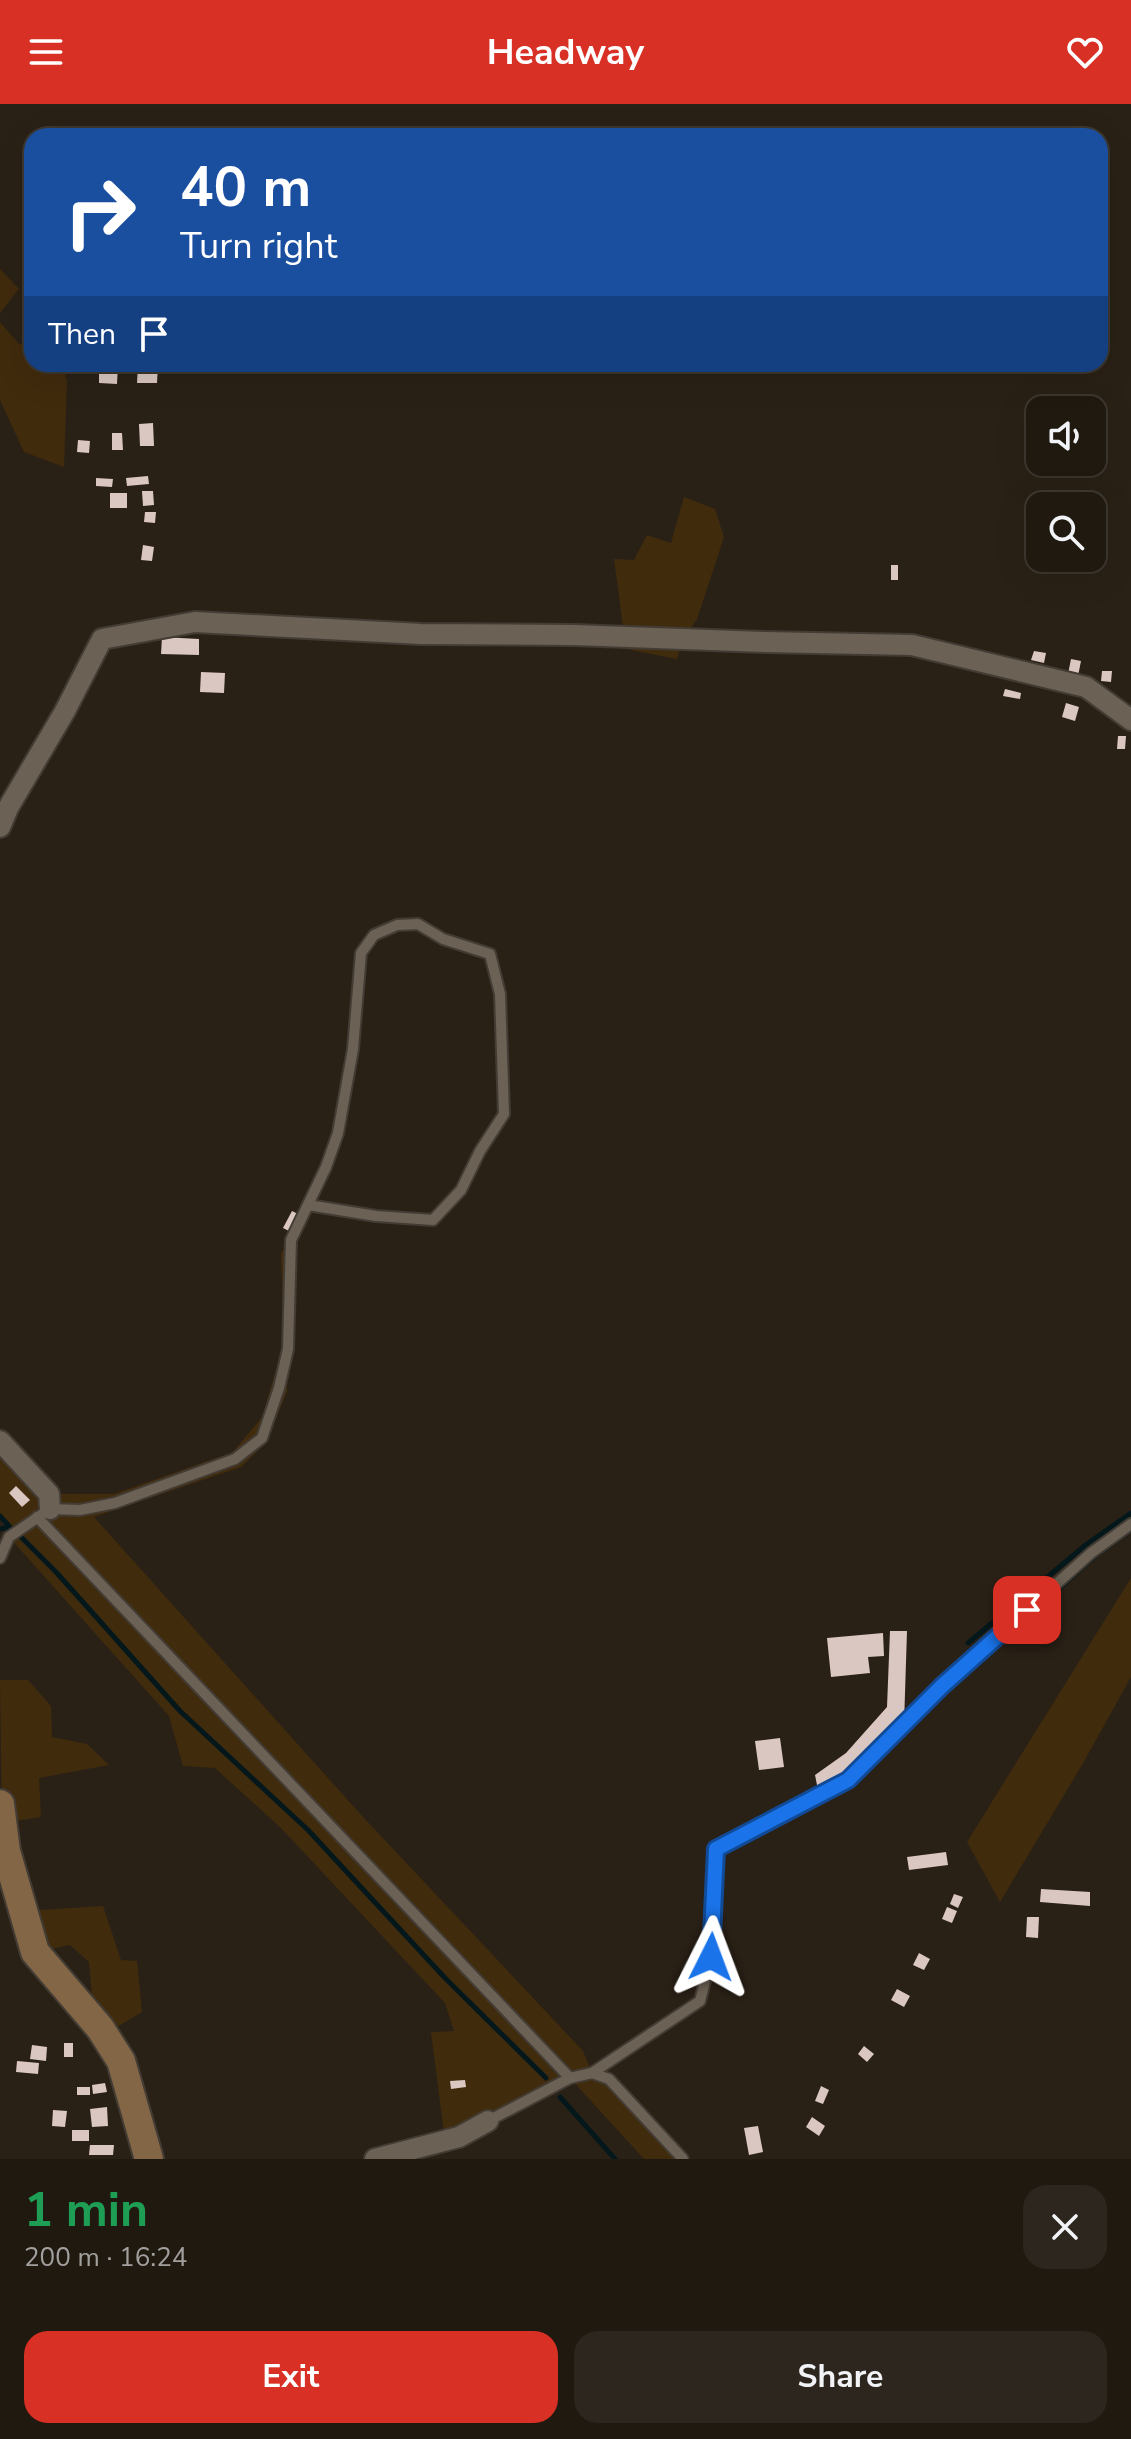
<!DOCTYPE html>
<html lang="en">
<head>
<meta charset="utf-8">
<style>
  body { margin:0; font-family:"Nunito Sans",sans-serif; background:#2d261e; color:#f1f3f6; height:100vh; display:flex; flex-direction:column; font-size:30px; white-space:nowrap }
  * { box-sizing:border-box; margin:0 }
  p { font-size:26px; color:#a2a09f }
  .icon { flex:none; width:44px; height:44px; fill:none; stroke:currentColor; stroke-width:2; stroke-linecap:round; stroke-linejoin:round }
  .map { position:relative; height:2055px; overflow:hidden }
  .panel { display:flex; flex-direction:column; background:#201910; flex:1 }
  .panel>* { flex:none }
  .banner { position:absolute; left:24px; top:24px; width:1084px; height:244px; border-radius:24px; box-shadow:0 8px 32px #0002,0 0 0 2px #3d3830; background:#1a4fa0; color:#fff; overflow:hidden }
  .tools { position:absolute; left:1026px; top:292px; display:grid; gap:16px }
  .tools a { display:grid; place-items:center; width:80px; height:80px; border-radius:16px; background:#201910; box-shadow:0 8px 32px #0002,0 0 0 2px #3d3830; font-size:40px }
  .pin { position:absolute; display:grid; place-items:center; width:68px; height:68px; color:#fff; margin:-34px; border-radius:16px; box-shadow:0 4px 12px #0006 }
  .me { position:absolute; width:88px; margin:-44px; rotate:3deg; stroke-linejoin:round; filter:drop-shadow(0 0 6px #0008) }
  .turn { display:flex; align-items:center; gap:28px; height:168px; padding:0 24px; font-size:36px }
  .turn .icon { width:104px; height:104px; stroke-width:2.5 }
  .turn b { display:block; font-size:56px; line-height:68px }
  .then { display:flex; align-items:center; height:76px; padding:0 24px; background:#0003; gap:16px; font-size:30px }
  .round { display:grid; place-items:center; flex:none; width:84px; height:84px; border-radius:24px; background:#2d261e }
  .summary { display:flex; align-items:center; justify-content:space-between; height:136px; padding:0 24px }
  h1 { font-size:48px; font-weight:700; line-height:60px; color:#1e9e55 }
  .primary-button { display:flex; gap:16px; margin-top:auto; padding:16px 24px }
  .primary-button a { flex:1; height:92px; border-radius:24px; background:#d93025; color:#fff; font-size:32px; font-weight:700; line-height:92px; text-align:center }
  .primary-button a+a { background:#2d261e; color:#f1f3f6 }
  header { display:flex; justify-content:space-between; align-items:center; height:104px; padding:0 24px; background:#d93025; color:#fff; font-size:36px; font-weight:700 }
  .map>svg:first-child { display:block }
  .green { fill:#412b0d }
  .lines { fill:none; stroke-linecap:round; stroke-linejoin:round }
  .stream { stroke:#04181c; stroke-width:5 }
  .building { fill:#dbc7c1 }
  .lane-casing { stroke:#433c34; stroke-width:14 }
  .street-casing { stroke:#433c34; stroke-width:24 }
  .secondary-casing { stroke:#433c34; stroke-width:32 }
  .lane { stroke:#6b6154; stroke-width:10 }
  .street { stroke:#6b6154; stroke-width:20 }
  .secondary { stroke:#826645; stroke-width:28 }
  .route-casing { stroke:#114b97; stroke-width:20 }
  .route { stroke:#1a73e8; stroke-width:14 }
</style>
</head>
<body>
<header><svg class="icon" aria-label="menu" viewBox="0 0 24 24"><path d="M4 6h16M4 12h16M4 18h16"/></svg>Headway<svg class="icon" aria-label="heart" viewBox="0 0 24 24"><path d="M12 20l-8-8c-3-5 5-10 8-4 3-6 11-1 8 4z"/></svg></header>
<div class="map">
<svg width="1131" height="2055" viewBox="0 0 1131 2055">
  <rect width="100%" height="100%" fill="#2a2116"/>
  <!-- green -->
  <g class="green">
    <path d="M0,165L19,185L0,209Z"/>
    <path d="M0,218L19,240L32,239V260H61L67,276L64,363L24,348L0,296Z"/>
    <path d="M684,393L715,405L724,433L697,515L683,535L677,555L626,545L614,455L634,456L647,431L671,439Z"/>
    <path d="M308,1101L376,1112L312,1109L291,1150L287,1288L265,1340L241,1363L94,1413L363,1713L583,1947L592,1969L609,1975L683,2055H644L570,1974L445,2037L431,1928L454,1927L445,1899L280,1723L215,1664L183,1662L169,1612L9,1433L10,1423L0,1412V1337L50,1390H114L233,1348L262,1313L284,1239L281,1149L291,1136Z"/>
    <path d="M1131,1474V1573L1082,1661L1000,1798L967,1738Z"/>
    <path d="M0,1576H28L51,1602L52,1633L87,1640L109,1661L39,1674L41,1713L2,1719Z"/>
    <path d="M103,1802L121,1856L137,1857L142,1908L117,1923L93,1903L89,1858L70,1841L35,1848L23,1807Z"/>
  </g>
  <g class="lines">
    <!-- stream -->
    <g class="stream">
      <path d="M0,1412L10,1423L0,1425"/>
      <path d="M21,1433L56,1468L180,1607L308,1726L445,1874L546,1974"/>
      <path d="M968,1539L1087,1440L1131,1409"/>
      <path d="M970,1566L1094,1453L1131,1426"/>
      <path d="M560,1993L615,2055"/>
    </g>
  </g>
  <!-- building -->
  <g class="building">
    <path d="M99,260H118L117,280L99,279Z"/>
    <path d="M138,260H158L157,279H137Z"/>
    <path d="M153,319L154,342H140L139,320Z"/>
    <path d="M112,329H122L123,346H112Z"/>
    <path d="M78,336L90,337L89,349L77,348Z"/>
    <path d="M148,372L149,380L127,382L126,374Z"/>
    <path d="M96,374L113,375L112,383L96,382Z"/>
    <path d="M142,387H153L154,401L143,402Z"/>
    <rect x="110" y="389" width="17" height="15"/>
    <path d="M145,408H156L155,419L144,418Z"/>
    <path d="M143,441L154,443L152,457L141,456Z"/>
    <rect x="891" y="461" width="7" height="15"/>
    <path d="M162,533L199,535V551L161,550Z"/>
    <path d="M1034,547L1046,549L1044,559L1031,556Z"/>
    <path d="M1071,555L1081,557L1078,572L1068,570Z"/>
    <path d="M1102,567H1112L1111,578L1101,577Z"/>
    <path d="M201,568L225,569L224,589L200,588Z"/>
    <path d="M1005,585L1021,589L1020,595L1003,592Z"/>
    <path d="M1066,599L1079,603L1075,617L1062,613Z"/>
    <path d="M1118,632H1126L1125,645H1117Z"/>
    <path d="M292,1107L298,1110L289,1127L283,1124Z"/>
    <path d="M16,1382L30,1396L22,1403L9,1389Z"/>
    <path d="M890,1527H907L904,1620L848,1676L819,1691L815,1671L846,1649L887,1603Z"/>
    <path d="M883,1529L884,1552L868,1553L870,1569L831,1573L827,1534Z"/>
    <path d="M780,1634L784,1663L759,1666L755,1637Z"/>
    <path d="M946,1748L948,1761L909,1766L907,1753Z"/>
    <path d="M1041,1785L1090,1788V1802L1040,1798Z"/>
    <path d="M954,1790L963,1793L958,1804L950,1800Z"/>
    <path d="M947,1803L957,1807L952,1819L942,1815Z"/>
    <path d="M1027,1813H1039L1038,1834L1026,1833Z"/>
    <path d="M919,1849L930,1855L924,1866L913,1861Z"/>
    <path d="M897,1885L910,1892L904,1903L891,1896Z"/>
    <rect x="64" y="1939" width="9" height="14"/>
    <path d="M32,1941L47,1943L46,1957L30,1955Z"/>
    <path d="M864,1942L874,1950L867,1958L858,1950Z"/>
    <path d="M17,1957L39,1959L38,1970L16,1968Z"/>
    <path d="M465,1976L466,1983L451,1985L450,1977Z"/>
    <path d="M105,1979L107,1988L93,1990L92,1981Z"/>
    <path d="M821,1982L829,1986L823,2000L815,1997Z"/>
    <rect x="77" y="1983" width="13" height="8"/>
    <path d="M107,2003L108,2022L92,2023L90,2005Z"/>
    <path d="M53,2006L67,2007L65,2023L52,2022Z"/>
    <path d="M812,2013L825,2022L819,2032L806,2023Z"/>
    <path d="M758,2022L763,2048L749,2051L744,2024Z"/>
    <rect x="72" y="2026" width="17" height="11"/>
    <path d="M90,2041H114L113,2051H89Z"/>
  </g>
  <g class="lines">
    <!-- lane casing -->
    <g class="lane-casing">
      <g id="lane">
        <path d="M37,1413L570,1974"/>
        <path d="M0,1454L9,1433L50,1405L80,1406L115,1399L235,1355L262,1334L279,1284L288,1245L291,1136L326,1063L338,1029L353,945L361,849L374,831L397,821L418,820L443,835L490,850L500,890L504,1010L480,1047L461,1086L433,1116L376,1112L308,1101"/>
        <path d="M592,1969L609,1975L683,2055"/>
        <path d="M488,2017L570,1974L592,1969L700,1897L711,1853L716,1745L848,1676L942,1582L1091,1449L1131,1420"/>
      </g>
    </g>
    <!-- street casing -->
    <g class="street-casing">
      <g id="street">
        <path d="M0,723L8,704L65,607L102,535L195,518L421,530L574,531L765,538L912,541L1086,583L1131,616"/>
        <path d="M0,1337L49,1390L50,1405"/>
        <path d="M375,2055L459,2033L488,2017"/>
      </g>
    </g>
    <!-- secondary casing -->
    <g class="secondary-casing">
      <path id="secondary" d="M0,1700L6,1747L35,1848L100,1924L121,1957L149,2055"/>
    </g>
    <!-- lane -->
    <use href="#lane" class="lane"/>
    <!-- street -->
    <use href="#street" class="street"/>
    <!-- secondary -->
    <use href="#secondary" class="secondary"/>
  </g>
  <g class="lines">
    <!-- route casing -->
    <g class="route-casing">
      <path id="route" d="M711,1853L716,1745L848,1676L942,1582L1027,1506"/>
    </g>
    <!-- route -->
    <use href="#route" class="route"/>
  </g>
</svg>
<div class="tools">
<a><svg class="icon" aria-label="sound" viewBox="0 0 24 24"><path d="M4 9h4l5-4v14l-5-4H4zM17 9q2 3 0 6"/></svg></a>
<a><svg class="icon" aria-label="search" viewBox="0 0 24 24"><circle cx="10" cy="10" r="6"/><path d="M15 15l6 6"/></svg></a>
</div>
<div class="pin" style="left:1027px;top:1506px;background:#d93025"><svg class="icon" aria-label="arrive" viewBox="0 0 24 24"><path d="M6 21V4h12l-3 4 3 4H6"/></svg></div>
<svg class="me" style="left:711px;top:1853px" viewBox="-20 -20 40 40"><path d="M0-17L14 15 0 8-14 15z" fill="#1a73e8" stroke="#fff" stroke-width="4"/></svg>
<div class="banner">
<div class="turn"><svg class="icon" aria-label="right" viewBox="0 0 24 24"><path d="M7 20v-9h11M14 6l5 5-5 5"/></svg><div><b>40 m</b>Turn right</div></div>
<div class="then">Then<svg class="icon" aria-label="arrive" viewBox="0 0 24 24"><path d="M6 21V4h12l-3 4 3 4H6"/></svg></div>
</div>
</div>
<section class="panel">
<div class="summary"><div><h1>1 min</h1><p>200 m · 16:24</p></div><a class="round"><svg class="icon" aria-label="close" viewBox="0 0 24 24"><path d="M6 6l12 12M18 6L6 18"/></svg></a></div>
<div class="primary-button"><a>Exit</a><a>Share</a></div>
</section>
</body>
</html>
